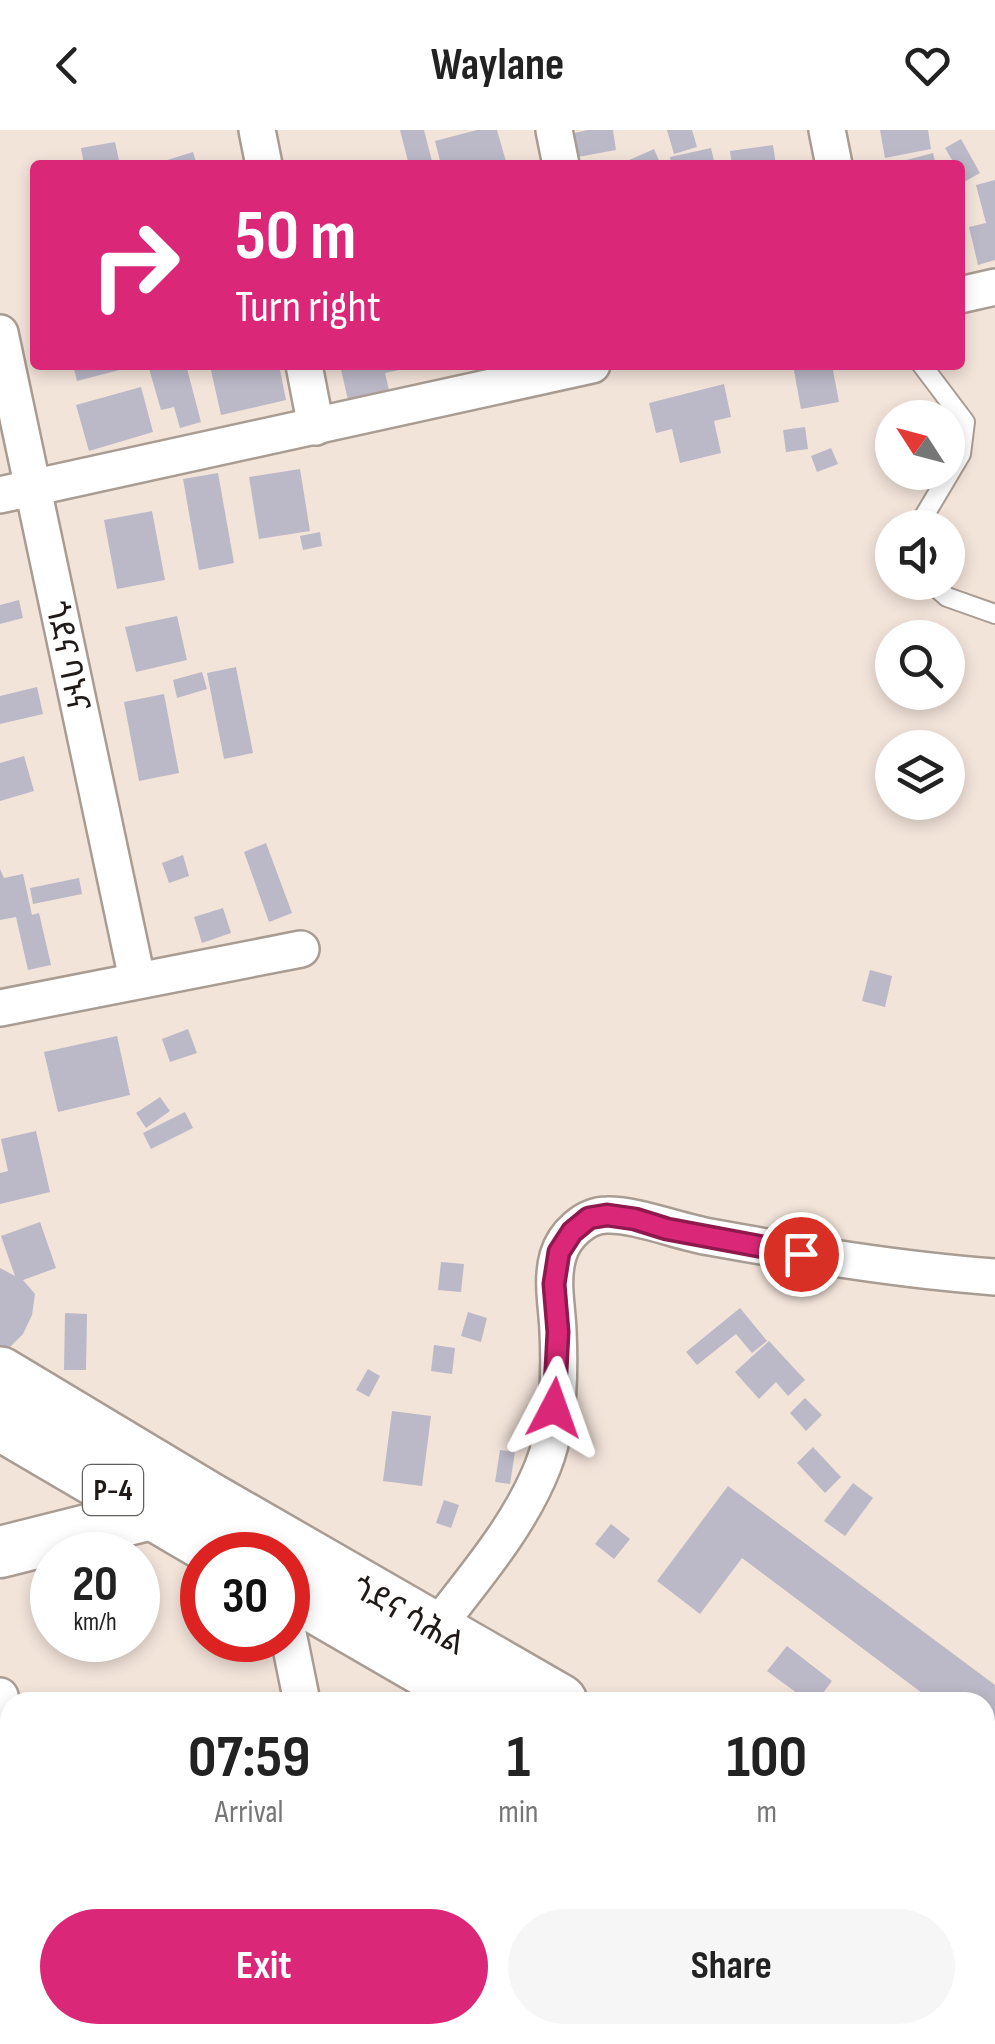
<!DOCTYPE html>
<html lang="en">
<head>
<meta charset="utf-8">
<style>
  body { margin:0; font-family:"Sofia Sans Condensed","Noto Sans Ethiopic",sans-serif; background:#f6f6f6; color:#222; height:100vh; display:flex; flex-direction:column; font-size:38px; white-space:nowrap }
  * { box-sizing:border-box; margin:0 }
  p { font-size:32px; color:#767676 }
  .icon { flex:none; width:55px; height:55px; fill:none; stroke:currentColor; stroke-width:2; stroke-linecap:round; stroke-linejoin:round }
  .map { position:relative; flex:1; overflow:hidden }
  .side { position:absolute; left:0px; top:1562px; width:995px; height:352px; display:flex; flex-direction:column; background:#fff; border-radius:30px 30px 0 0; box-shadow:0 5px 15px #0003 }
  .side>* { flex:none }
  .guide { position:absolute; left:30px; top:30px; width:935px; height:210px; border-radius:10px; box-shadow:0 5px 15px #0003; background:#db2777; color:#fff; overflow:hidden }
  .needle { width:65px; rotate:306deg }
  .buttons { position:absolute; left:875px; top:270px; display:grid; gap:20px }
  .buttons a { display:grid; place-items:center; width:90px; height:90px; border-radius:50%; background:#fff; box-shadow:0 5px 15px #0003; font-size:50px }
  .speed { position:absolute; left:30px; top:1402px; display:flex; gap:20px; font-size:50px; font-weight:700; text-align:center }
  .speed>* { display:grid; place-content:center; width:130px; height:130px; border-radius:50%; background:#fff; box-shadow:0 5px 15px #0003; line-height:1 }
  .speed small { font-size:25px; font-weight:400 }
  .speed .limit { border:15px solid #d22; background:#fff; color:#111 }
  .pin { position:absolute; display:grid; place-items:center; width:85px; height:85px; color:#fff; margin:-42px; border:5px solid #fff; border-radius:50%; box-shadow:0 2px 10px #0007 }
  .me { position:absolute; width:110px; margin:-55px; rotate:4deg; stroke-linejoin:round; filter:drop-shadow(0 0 8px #0008) }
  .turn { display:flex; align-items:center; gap:35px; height:210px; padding:0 40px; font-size:45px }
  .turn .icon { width:130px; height:130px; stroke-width:2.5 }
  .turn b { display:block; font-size:70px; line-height:85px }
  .eta { display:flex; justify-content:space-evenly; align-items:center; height:170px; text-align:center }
  .eta b { font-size:60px; font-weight:700; line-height:70px }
  .action { display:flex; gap:20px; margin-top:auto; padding:20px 40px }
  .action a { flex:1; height:115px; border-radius:60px; background:#db2777; color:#fff; font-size:40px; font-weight:700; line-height:115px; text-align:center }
  .action a+a { background:#f6f6f6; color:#222 }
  header { display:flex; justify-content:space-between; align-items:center; height:130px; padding:0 40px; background:#fff; font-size:45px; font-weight:700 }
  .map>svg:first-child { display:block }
  .building { fill:#bbb8c7 }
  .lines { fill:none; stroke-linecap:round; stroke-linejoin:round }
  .lane-casing { stroke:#a99c92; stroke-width:22 }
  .street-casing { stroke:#a99c92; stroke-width:40 }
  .secondary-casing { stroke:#a99c92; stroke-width:55 }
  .highway-casing { stroke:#a99c92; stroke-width:60 }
  .lane { stroke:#fff; stroke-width:18 }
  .street { stroke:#fff; stroke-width:35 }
  .secondary { stroke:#fff; stroke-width:50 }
  .highway { stroke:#fff; stroke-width:55 }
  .route-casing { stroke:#8e194d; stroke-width:25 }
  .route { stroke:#db2777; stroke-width:18 }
  .labels { text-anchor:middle; stroke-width:8; stroke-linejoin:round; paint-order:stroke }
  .shield { fill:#fff; stroke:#625f5d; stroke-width:2.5 }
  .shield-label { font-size:30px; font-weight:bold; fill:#1f1a17 }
  .street-label { font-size:32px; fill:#1f1a17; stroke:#fff }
</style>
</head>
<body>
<header><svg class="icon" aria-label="back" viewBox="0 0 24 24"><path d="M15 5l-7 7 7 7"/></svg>Waylane<svg class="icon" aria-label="heart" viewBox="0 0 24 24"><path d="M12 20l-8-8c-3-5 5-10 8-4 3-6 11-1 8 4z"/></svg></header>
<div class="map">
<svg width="995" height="1914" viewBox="0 0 995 1914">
  <rect width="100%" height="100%" fill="#f3e4da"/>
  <!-- building -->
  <g class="building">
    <path d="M400,0H424L433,35H409Z"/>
    <path d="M477,0H497L507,35H441L435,11Z"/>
    <path d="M588,0H613L616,20L578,27L574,3Z"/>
    <path d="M667,0H692L697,17L674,24Z"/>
    <path d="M880,0H928L931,19L885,28Z"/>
    <path d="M961,9L980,43L964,52L960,35H955L945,18Z"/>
    <path d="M115,12L120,35H84L81,18Z"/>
    <path d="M773,15L776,35H732L730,21Z"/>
    <path d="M711,18L715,35H671L670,27Z"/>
    <path d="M654,19L661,35H618Z"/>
    <path d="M193,22L197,35H162L161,32Z"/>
    <path d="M933,23L936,35H891V34Z"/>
    <path d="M995,50V130L978,135L969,97L986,93L976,55Z"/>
    <path d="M73,235H135V236L77,251Z"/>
    <path d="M148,235H186L201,292L180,298L174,277L161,280Z"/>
    <path d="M279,235L286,270L221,285L210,236Z"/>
    <path d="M340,235H423L385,243L389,260L348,270Z"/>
    <path d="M793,235H832L839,272L801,279Z"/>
    <path d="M724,254L731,287L714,291L721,323L680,333L672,299L656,303L649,273Z"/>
    <path d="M141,257L153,302L89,321L76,275Z"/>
    <path d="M805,297L808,319L786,322L783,300Z"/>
    <path d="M831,318L838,334L817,342L811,326Z"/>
    <path d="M300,339L310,401L259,409L249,347Z"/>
    <path d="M218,343L234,433L199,440L183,349Z"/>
    <path d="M152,381L165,450L117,459L104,390Z"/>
    <path d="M320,402L322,416L303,420L300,406Z"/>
    <path d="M19,470L23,488L0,494V475Z"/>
    <path d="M177,486L187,530L136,542L125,497Z"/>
    <path d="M236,537L253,623L224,629L207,543Z"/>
    <path d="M202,542L207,559L177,568L173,550Z"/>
    <path d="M37,557L43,584L0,594V566Z"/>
    <path d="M164,564L179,643L139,651L124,572Z"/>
    <path d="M24,626L34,661L0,671V633Z"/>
    <path d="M266,713L292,783L269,792L244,722Z"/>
    <path d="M183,725L189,746L169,753L162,733Z"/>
    <path d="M0,739L4,748L23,744L32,785L39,783L51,835L28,840L16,787L0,790Z"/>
    <path d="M79,748L82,764L33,774L30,758Z"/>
    <path d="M223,778L231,803L202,813L194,787Z"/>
    <path d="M870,840L892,846L885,877L862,871Z"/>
    <path d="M188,899L197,923L170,932L162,909Z"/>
    <path d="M117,906L130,965L58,982L44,922Z"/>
    <path d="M160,967L170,981L146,998L136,983Z"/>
    <path d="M185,982L193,998L151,1019L143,1003Z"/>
    <path d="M36,1001L50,1062L0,1074V1043L8,1041L1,1009Z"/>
    <path d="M40,1092L56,1138L23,1150L35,1164L32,1185L23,1204L7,1220L0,1216V1138L15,1146L1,1106Z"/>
    <path d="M441,1132L464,1134L461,1162L438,1160Z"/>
    <path d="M740,1178L767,1211L752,1223L736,1204L697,1235L686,1222Z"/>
    <path d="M468,1182L487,1188L481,1212L461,1206Z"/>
    <path d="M65,1183L87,1184L86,1240H64Z"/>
    <path d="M769,1211L805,1250L788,1266L776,1252L759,1269L735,1242Z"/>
    <path d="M434,1215L455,1218L452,1244L431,1241Z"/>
    <path d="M368,1239L380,1246L369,1267L356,1260Z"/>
    <path d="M805,1268L822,1285L806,1301L790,1283Z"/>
    <path d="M392,1281L431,1286L422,1356L383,1351Z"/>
    <path d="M813,1317L841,1347L825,1363L797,1333Z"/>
    <path d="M500,1320L515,1322L510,1354L495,1352Z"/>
    <path d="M853,1353L873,1368L845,1406L824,1391Z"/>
    <path d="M728,1356L995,1555V1618L985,1611V1572H934L742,1428L700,1484L657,1451Z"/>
    <path d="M444,1370L459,1375L451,1398L436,1393Z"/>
    <path d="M611,1394L630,1409L614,1429L595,1414Z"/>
    <path d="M787,1516L832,1551L816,1572H809L767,1541Z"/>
    <path d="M0,1723L10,1757V1807L0,1810Z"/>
    <path d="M604,1905H624L627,1914H606Z"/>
    <path d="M678,1905H793L795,1914H680Z"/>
    <path d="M819,1905H870L872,1914H821Z"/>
    <path d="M938,1905H980L994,1914H932Z"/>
  </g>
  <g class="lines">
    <!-- lane casing -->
    <g class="lane-casing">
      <g id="lane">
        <path d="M917,398L961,324L965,292L922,235"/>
        <path d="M930,452L947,467L995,484"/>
      </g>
    </g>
    <!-- street casing -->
    <g class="street-casing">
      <g id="street">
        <path d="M257,0L264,35"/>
        <path d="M554,0L561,35"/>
        <path d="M827,0L834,35"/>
        <path d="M960,165L995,157"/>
        <path d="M0,203L137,849"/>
        <path d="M304,235L316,297"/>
        <path d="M0,365L592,235"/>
        <path d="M0,878L301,819"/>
        <path d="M435,1499C474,1448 519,1397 543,1336C559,1296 560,1243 558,1201C557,1175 551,1151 558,1126C564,1105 585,1085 607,1085C635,1084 680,1102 710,1107C804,1124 900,1140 995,1147"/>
        <path d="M288,1503L302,1572"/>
        <path d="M0,1566L10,1607"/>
        <path d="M82,1905L84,1914"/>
        <path d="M371,1905L373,1914"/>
        <path d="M649,1905L651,1914"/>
        <path d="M205,1914L242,1905"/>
      </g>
    </g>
    <!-- secondary casing -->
    <g class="secondary-casing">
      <path id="secondary" d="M0,1422L183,1376"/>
    </g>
    <!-- highway casing -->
    <g class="highway-casing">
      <g id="highway">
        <path d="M0,1245L208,1370L559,1572"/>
        <path d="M0,1292L227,1425"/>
        <path d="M288,1459L483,1572"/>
        <path d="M985,1818L995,1823"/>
        <path d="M985,1865L995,1871"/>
      </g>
    </g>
    <!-- lane -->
    <use href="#lane" class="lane"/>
    <!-- street -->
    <use href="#street" class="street"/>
    <!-- secondary -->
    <use href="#secondary" class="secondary"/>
    <!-- highway -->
    <use href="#highway" class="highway"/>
  </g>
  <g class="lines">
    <!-- route casing -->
    <g class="route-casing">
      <path id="route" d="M554,1278L558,1202L554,1154L559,1122L572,1102L589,1088L607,1085L635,1089L667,1099L801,1124"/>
    </g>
    <!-- route -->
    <use href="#route" class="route"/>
  </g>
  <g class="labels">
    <!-- shield labels -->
    <rect class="shield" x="83" y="1335" width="60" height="50" rx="8"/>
    <g class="shield-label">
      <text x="113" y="1370">P-4</text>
    </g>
    <!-- street labels -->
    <g class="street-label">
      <text transform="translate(68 526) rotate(78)" y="11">ጎደና ባኑና</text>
      <text transform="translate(409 1485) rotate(30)" y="11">ጎደና ሳሕል</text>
    </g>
  </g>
</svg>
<div class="buttons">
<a><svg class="needle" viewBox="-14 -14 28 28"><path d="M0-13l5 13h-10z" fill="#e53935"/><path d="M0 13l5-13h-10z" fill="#767676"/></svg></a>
<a><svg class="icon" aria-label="sound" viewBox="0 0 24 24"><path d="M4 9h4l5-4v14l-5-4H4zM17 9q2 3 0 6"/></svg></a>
<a><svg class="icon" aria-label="search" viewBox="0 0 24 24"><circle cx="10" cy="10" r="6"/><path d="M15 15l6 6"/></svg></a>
<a><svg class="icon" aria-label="layers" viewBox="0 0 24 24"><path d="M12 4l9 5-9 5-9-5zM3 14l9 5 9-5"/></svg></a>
</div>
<div class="speed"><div>20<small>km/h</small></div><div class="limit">30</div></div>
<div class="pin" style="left:801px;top:1124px;background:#d93025"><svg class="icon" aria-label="arrive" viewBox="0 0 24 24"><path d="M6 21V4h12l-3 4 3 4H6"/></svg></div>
<svg class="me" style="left:554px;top:1278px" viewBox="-20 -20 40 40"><path d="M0-17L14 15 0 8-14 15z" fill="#db2777" stroke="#fff" stroke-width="4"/></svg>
<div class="guide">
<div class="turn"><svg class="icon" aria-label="right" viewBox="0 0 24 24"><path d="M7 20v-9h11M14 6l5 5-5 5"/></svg><div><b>50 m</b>Turn right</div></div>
</div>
<section class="side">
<div class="eta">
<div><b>07:59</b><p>Arrival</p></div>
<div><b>1</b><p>min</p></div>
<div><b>100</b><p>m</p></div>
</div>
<div class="action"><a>Exit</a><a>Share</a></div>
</section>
</div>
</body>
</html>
